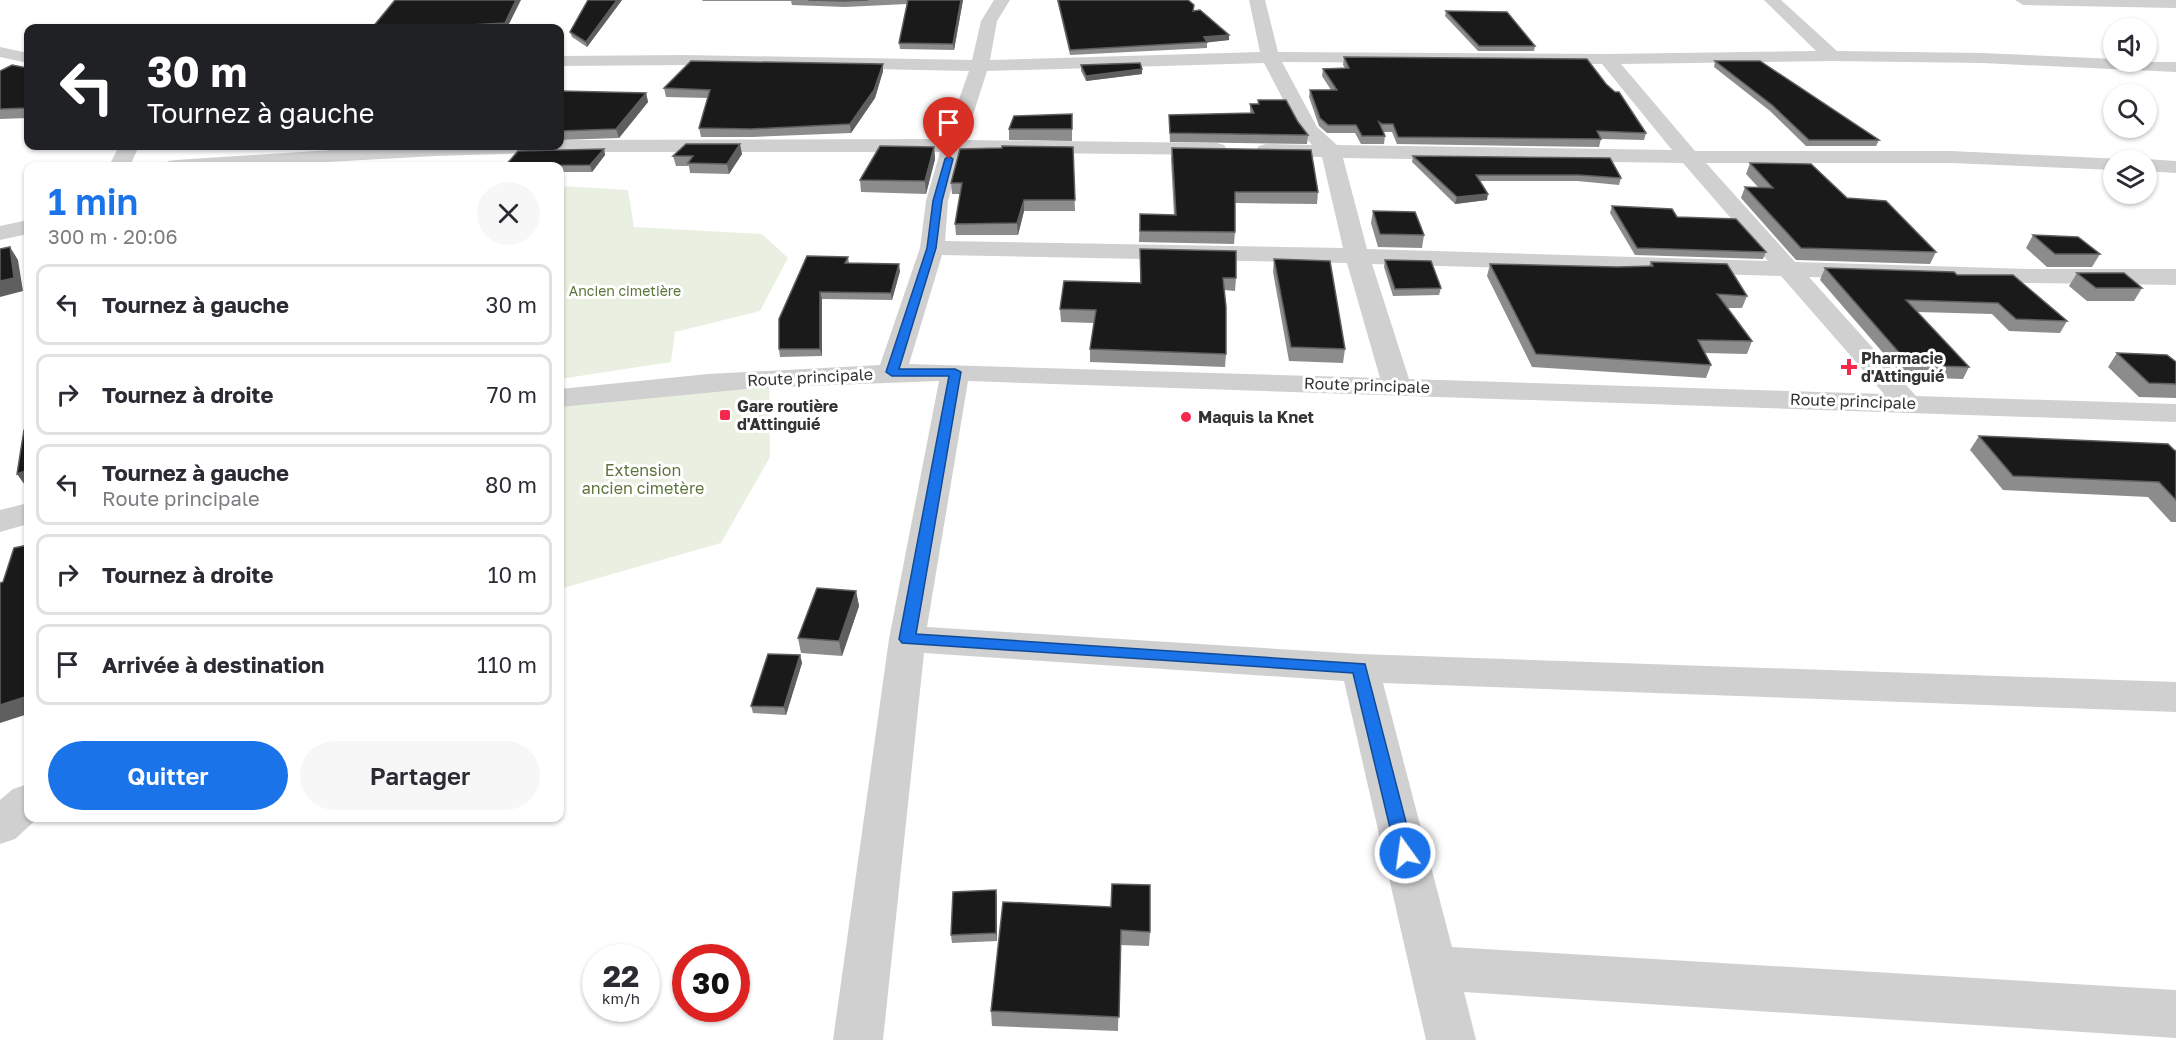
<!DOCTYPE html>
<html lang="fr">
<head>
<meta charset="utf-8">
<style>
  body { margin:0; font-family:"Golos Text",sans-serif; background:#f7f7f7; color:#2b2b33; height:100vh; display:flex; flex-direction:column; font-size:22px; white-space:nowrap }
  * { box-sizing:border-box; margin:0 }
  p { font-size:20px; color:#7c7c81 }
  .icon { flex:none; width:33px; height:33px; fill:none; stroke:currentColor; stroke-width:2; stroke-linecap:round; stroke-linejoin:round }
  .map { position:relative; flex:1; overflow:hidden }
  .sheet { position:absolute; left:24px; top:162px; width:540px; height:660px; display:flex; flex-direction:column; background:#fff; border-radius:12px; box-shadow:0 2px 4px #0004 }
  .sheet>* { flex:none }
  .guide { position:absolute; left:24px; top:24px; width:540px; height:126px; border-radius:12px; box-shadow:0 2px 4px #0004; background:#202124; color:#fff; overflow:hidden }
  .controls { position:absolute; left:2103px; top:18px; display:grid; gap:12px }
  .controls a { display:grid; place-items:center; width:54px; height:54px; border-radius:50%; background:#fff; box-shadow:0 2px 4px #0004; font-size:30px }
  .speed { position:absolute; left:582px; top:944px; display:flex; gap:12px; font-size:30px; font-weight:700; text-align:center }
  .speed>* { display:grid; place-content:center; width:78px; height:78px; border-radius:50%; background:#fff; box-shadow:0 2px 4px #0004; line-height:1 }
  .speed small { font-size:15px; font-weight:400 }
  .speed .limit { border:9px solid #d22; background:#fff; color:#111 }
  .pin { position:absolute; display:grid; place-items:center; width:51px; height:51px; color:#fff; margin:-62px -26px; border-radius:50% 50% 50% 0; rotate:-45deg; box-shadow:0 0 6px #0007 }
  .pin .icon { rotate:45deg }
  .me { position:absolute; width:66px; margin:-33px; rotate:346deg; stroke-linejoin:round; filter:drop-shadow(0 0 4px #0008) }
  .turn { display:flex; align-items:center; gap:21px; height:126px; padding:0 24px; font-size:27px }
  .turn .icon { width:78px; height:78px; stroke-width:2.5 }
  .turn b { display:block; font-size:42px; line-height:51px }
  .round { display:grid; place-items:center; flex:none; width:63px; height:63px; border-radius:32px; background:#f7f7f7 }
  .summary { display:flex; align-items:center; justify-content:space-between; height:102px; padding:0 24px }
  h1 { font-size:36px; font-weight:600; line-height:45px; color:#1a73e8 }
  .cta { display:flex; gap:12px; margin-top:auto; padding:12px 24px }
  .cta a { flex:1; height:69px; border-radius:36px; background:#1a73e8; color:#fff; font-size:24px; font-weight:600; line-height:69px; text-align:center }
  .cta a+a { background:#f7f7f7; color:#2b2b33 }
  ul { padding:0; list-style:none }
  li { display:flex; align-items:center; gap:18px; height:81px; margin:0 12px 9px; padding:0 12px; border:3px solid #e1e1e2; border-radius:12px }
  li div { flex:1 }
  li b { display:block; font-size:22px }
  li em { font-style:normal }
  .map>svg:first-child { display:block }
  .green { fill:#eaf0e1 }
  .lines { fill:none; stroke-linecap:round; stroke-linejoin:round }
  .minor { fill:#d0d0d0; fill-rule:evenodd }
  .wall { fill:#8c8c8c }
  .shaded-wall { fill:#5f5f5f }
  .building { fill:#1a1a1a; stroke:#5f5f5f; stroke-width:1.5 }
  .route { fill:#1a73e8; stroke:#114b97; stroke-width:1.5 }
  .poi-dot { fill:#f6284b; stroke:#fff; stroke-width:2 }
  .labels { text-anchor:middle; stroke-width:6; stroke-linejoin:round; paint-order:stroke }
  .far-park-label { font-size:14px; fill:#5b743a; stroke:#fff }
  .poi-label { font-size:16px; font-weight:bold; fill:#333; stroke:#fff; text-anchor:start }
  .street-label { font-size:16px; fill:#333; stroke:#fff }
  .park-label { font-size:16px; fill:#5b743a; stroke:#fff }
</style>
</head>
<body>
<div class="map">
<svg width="2176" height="1040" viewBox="0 0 2176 1040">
  <rect width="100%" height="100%" fill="#fff"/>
  <!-- green -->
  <g class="green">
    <path d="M560,186L628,190L634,227L762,234L788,258L760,311L675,332L671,362L560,379Z"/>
    <path d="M769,387L770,457L721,543L560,589V405L584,400Z"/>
  </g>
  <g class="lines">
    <!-- minor -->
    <g class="minor">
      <path d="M994,0H1010L997,21L990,60L1260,52L1249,0H1265L1278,52L1607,54L1816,51L1764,0H1781L1837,51L1982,53L2114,59V62H2176V72L1982,63L1832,61L1621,64L1695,151H1951L2122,159L2114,160V170L1951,163H1706L1795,262L2030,269H2176V285L2030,283L1809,277L1916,396L2176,404V422L968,381L927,627L1360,654L2176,682V712L1383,683L1452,947L2176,990V1038L1464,992L1476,1040H1426L1344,681L924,653L883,1040H833L889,639L939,381L757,388L560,407V389L708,374L880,365L920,248L926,201L940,152H566L436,156L254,166H165L168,161L176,160L394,146H560V140L945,139L969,71L685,65L560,66V56L685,55L972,60L981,21ZM1282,62L1602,64L1672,150L1337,145L1317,127ZM1264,63L1299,130L1312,145L1266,144L1259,146L1256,150L1259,154L1266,156L1322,157L1343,248L945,241L948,201L961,152L1217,155L1224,153L1227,149L1224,145L1217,143L965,140L987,71ZM1343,158L1683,163L1768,261L1367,249ZM942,255L1347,263L1380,378L909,364ZM1372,264L1781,276L1884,394L1409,379Z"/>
      <path d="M2015,0H2176V8L2023,5Z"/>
      <path d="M0,47L28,53V63L0,57Z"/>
      <path d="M119,146H139L130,166H109Z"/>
      <path d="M2146,159L2176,161V173L2146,171V160H2138Z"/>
      <path d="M28,220V234L0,240V226Z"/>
      <path d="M28,503V524L0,532V510Z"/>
      <path d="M28,784V818H38L15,839L0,844V800L13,789Z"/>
    </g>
  </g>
  <!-- wall -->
  <g class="wall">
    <path d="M588,0H622L587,47L572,37L570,32Z"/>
    <path d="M702,0H963L954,50L900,49L899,43L907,4L845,7L792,5L791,1H703Z"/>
    <path d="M1057,0H1188L1193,11L1229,40L1207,42V48L1070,55Z"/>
    <path d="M1446,11L1535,46L1534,51H1478L1445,16Z"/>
    <path d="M1344,57L1606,84L1646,133L1644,140L1601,139L1599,147L1397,144L1392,132H1383L1385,136L1384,144H1361L1355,133H1327L1319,126L1309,97L1310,90H1331L1322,76L1323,69L1345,68L1343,65Z"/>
    <path d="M1715,61L1879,140L1876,146H1806L1770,111L1714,67Z"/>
    <path d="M1081,65L1142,74L1086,81L1081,71Z"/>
    <path d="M28,68V118L0,119V71Z"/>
    <path d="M883,71L875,98L851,133L752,137H701L699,128L708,98L666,97L664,88Z"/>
    <path d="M560,91L646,93L648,102L619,138L560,140V141Z"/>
    <path d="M1258,100L1298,122L1308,135L1307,144L1170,142L1169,115L1250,113V104H1258Z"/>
    <path d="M1072,114V141L1009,140V129Z"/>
    <path d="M934,147L935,159L926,194L861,192L860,180Z"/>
    <path d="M1073,147L1075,211H1024L1018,235H956L955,224L960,194H952L951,183Z"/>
    <path d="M1172,148L1318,192L1317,204L1235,203V232L1234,244L1139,242L1140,214L1174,215L1171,159Z"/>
    <path d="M604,149L605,155L592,172H560V166H505Z"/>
    <path d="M742,154L729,174L690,173L689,166H676L673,156Z"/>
    <path d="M1413,156L1621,178L1619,185L1577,181H1480L1487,200L1455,204L1412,162Z"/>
    <path d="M1750,163L1847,198L1936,252L1930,264L1796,260L1741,198L1745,187H1758L1746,174Z"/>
    <path d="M1612,206L1766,252L1763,259L1635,255L1610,213Z"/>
    <path d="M1373,211L1424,235L1422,248L1378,247L1371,223Z"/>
    <path d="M2033,235L2100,254L2092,267H2047L2026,248Z"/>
    <path d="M1140,249L1236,278L1235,291L1224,290L1226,354L1225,367L1090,362V349L1094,323L1061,322L1060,309L1140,283Z"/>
    <path d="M848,257L849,263L900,271L892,300L822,299V356L780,357L779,349V319Z"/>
    <path d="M1274,259L1345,349L1343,363L1289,361L1273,272Z"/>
    <path d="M1385,260L1441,288L1439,295L1393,296L1384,267Z"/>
    <path d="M1651,262L1747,296L1742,308H1727L1752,341L1747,354L1705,353L1711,365L1706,378L1532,367L1487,276L1490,264L1618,267L1649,266Z"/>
    <path d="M1825,268L1957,275L2067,321L2060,333L2009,331L1992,314L1917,312L1969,367L1963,379L1904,377L1820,280Z"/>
    <path d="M2077,273L2142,288L2134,301H2087L2069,286Z"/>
    <path d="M2117,353L2176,362V398L2139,397L2108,367Z"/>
    <path d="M1979,436L2176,451V522H2171L2148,497L2003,490L1970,450Z"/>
    <path d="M856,591L859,606L842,656L801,653L798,638Z"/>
    <path d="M800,655L802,663L786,715L753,713L751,706Z"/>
    <path d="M996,890L997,941L952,943L951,935Z"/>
    <path d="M1003,902L1150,932L1149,946L1120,945L1118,1031L992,1026L991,1011Z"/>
  </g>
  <!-- shaded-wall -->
  <g class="shaded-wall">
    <path d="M516,0H521L507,28H419Z"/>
    <path d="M617,0H622L587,47L586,42Z"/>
    <path d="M961,0H963L954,50L953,44Z"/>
    <path d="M1229,35V40L1203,43L1204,37Z"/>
    <path d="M883,64V71L875,98L851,133L850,124Z"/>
    <path d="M1142,69V74L1086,81V76Z"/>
    <path d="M646,93L648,102L619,138L616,129Z"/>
    <path d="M740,144L742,154L729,174L727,164Z"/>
    <path d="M934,147L935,159L926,194L925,181Z"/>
    <path d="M604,149L605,155L592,172L590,165Z"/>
    <path d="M1488,194L1487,200L1455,204L1457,197Z"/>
    <path d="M1024,200V211L1018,235L1017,223Z"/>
    <path d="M10,247L18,260L23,291L0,297V281Z"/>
    <path d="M899,264L900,271L892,300L891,293Z"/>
    <path d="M820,292L822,299V356L820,349Z"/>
    <path d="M28,470V488H27L17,474Z"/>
    <path d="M856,591L859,606L842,656L839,641Z"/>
    <path d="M800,655L802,663L786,715L784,707Z"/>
    <path d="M28,696V714L0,723V705Z"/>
    <path d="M996,890L997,898V941L996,933Z"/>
  </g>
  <!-- building -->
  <g class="building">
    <path d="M395,0H516L505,23L419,28H372Z"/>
    <path d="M588,0H617L586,42L570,32Z"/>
    <path d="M808,0H868L845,1Z"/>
    <path d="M908,0H961L953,44L899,43Z"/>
    <path d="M1058,0H1188L1194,5L1193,11L1200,10L1229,35L1204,37L1207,42L1070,50Z"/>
    <path d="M1446,11L1507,12L1535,46H1479Z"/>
    <path d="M1344,57L1587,59L1606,84L1615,92H1619L1646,133L1597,131L1601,139L1398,137L1393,124H1382L1379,122L1385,136H1362L1356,125H1328L1320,118L1310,90H1337L1323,69L1349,68Z"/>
    <path d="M691,61L883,64L874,90L850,124L751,129L699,128L710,90L664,88Z"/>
    <path d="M1715,61H1760L1879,140H1809L1772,105Z"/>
    <path d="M1140,63L1142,69L1086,76L1081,65Z"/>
    <path d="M12,65L28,68V108L0,109V71Z"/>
    <path d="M560,91L646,93L616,129L560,131Z"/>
    <path d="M1258,100H1286L1298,122L1308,135L1170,133L1169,115L1254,113L1250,104H1259Z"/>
    <path d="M1072,114V129H1009L1014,116Z"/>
    <path d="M686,144H740L727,164L688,163L693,156H673Z"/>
    <path d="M880,146L934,147L925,181L860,180Z"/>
    <path d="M1002,146L1073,147L1075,200H1024L1017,223L955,224L962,183H951L960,149L1002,148Z"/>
    <path d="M1172,148L1311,150L1318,192H1235V232L1140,231V214L1176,215Z"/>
    <path d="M604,149L590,165L505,166L518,151Z"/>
    <path d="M1413,156L1610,158L1621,178L1579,175H1476L1488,194L1457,197Z"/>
    <path d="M1750,163L1811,164L1847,198L1886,201L1936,252L1801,248L1745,187L1773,188Z"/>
    <path d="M1612,206L1672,209L1677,217L1736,219L1766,252L1637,248Z"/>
    <path d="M1373,211L1415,212L1424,235L1380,234Z"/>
    <path d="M2033,235L2078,237L2100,254H2055Z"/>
    <path d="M10,247L14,278L0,281V249Z"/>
    <path d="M1140,249L1236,251V278H1223L1226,307V354L1090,349L1096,310L1060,309L1064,281L1141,283Z"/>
    <path d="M807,256L848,257L845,263L899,264L891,293L820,292V349H779V319Z"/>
    <path d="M1274,259L1330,261L1345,349L1291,347Z"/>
    <path d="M1385,260L1431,261L1441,288L1395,289Z"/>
    <path d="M1651,262L1727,264L1747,296L1717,294L1752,341L1698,340L1711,365L1536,354L1490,264L1618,267L1653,266Z"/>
    <path d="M1825,268L1954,272L1957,275H2013L2067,321L2016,319L1998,303L1906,300L1969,367L1910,365Z"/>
    <path d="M2077,273H2124L2142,288H2096Z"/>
    <path d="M2117,353L2167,355L2176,362V384L2149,383Z"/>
    <path d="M28,429V470L17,474L24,430Z"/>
    <path d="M1979,436L2168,444L2174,450L2176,451V500L2159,482L2013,476Z"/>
    <path d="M28,545V696L0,705V583L3,582L14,548Z"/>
    <path d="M817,588L856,591L839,641L798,638Z"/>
    <path d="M768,654L800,655L784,707L751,706Z"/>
    <path d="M1112,884L1150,885V932L1121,930L1119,1017L991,1011L1003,902L1111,907Z"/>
    <path d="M996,890V933L951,935L953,892Z"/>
  </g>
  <!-- route -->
  <path class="route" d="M949,156L953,159L942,201L936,248L899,369H955L961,372L916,634L1365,664L1414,853L1412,858L1405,861L1399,858L1396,853L1353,673L902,643L899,639L949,376H892L886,372L927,248L933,201L945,159Z"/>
  <!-- markers -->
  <g class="poi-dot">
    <path d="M1846 358h6v6h6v6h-6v6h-6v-6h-6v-6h6z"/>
    <rect x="719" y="409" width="12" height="12" rx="3"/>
    <circle cx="1186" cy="417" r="6"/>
  </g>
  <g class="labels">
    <!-- far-park labels -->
    <g class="far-park-label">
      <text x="625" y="296">Ancien cimetière</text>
    </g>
    <!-- poi labels -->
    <g class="poi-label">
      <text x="1861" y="364">Pharmacie<tspan x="1861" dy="18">d'Attinguié</tspan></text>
      <text x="737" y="412">Gare routière<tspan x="737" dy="18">d'Attinguié</tspan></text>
      <text x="1198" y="423">Maquis la Knet</text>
    </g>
    <!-- street labels -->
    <g class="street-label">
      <text transform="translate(810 377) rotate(-3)" y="6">Route principale</text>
      <text transform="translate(1367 385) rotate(2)" y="6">Route principale</text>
      <text transform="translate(1853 401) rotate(2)" y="6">Route principale</text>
    </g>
    <!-- park labels -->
    <g class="park-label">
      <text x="643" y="476">Extension<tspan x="643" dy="18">ancien cimetère</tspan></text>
    </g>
  </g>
</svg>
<div class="controls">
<a><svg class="icon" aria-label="sound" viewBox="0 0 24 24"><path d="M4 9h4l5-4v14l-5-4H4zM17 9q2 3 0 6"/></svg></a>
<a><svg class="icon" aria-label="search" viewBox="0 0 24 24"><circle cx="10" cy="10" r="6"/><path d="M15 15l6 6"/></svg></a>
<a><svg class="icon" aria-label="layers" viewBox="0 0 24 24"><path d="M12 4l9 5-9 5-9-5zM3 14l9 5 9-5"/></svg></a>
</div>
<div class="speed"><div>22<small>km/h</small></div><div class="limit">30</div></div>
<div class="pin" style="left:949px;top:159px;background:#d93025"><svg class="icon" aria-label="arrive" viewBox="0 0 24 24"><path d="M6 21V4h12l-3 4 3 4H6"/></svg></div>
<svg class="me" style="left:1405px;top:853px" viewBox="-20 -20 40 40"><circle r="17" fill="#1a73e8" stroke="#fff" stroke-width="3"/><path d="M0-11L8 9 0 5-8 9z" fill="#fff"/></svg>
<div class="guide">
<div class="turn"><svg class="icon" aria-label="left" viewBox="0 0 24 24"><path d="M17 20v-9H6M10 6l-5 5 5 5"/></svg><div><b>30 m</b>Tournez à gauche</div></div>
</div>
<section class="sheet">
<div class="summary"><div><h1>1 min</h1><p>300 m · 20:06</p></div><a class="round"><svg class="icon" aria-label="close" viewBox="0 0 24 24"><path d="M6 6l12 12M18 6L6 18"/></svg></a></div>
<ul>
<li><svg class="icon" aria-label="left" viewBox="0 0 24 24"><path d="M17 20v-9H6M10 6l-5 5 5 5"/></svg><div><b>Tournez à gauche</b></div><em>30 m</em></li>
<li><svg class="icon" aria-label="right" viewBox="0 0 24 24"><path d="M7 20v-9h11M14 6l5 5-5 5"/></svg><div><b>Tournez à droite</b></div><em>70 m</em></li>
<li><svg class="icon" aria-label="left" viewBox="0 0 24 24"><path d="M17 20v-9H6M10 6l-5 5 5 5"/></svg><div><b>Tournez à gauche</b><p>Route principale</p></div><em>80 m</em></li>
<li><svg class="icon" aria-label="right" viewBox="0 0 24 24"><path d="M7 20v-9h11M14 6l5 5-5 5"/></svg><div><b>Tournez à droite</b></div><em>10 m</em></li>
<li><svg class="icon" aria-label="arrive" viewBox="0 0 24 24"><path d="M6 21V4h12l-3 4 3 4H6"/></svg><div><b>Arrivée à destination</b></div><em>110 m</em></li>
</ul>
<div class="cta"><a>Quitter</a><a>Partager</a></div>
</section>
</div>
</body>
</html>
